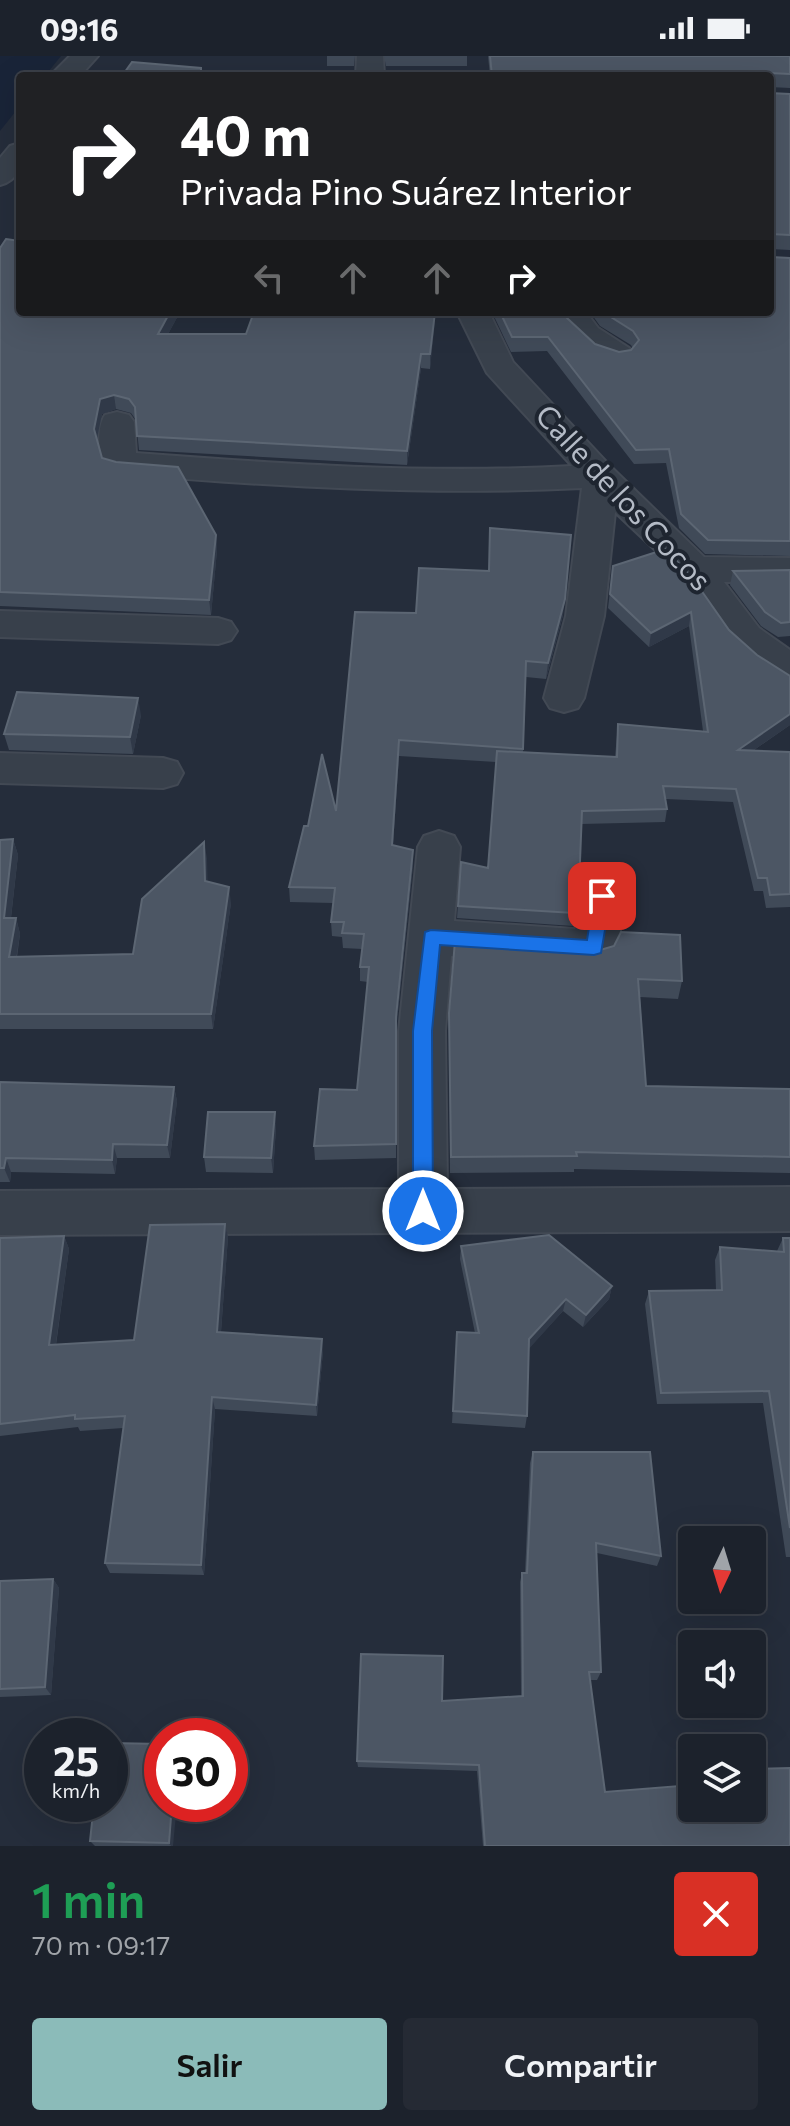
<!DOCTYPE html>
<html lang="es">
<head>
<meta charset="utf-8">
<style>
  body { margin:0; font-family:Commissioner,sans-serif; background:#252a34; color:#f1f3f6; height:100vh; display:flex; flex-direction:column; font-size:30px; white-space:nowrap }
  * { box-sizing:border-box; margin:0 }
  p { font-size:26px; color:#a0a4a9 }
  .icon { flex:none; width:44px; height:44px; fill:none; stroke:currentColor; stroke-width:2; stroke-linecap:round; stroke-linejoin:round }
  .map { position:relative; height:1790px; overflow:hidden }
  .details { display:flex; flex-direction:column; background:#1c222c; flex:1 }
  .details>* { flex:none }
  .guide { position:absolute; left:16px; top:16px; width:758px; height:244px; border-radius:8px; box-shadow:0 8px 32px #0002,0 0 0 2px #3a3f48; background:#202124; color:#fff; overflow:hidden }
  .needle { width:52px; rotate:184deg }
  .buttons { position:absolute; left:678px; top:1470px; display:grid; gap:16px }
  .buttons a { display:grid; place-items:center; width:88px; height:88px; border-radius:8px; background:#1c222c; box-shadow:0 8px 32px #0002,0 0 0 2px #3a3f48; font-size:40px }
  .speed { position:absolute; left:24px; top:1662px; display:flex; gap:16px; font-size:40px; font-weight:700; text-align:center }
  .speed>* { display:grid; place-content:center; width:104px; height:104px; border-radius:50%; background:#1c222c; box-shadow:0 8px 32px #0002,0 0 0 2px #3a3f48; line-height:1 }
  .speed small { font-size:20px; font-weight:400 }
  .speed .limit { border:12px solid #d22; background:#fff; color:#111 }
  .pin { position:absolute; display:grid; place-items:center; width:68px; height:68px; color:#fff; margin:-34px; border-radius:16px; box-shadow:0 4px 12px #0006 }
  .me { position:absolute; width:88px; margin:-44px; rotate:0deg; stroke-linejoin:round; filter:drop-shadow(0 0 6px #0008) }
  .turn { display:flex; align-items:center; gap:28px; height:168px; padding:0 32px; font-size:36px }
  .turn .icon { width:104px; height:104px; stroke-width:2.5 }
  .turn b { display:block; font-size:56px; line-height:68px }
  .lanes { display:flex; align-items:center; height:76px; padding:0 32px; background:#0003; justify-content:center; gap:40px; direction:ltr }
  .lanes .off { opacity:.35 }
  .round { display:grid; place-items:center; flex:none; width:84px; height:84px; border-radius:8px; background:#252a34 }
  .overview { display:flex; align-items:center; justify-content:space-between; height:136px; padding:0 32px }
  h1 { font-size:48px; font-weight:600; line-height:60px; color:#1e9e55 }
  .action { display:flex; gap:16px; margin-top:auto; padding:16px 32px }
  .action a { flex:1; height:92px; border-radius:8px; background:#8bbbb9; color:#111; font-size:32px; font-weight:600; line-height:92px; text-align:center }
  .action a+a { background:#252a34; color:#f1f3f6 }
  .status { display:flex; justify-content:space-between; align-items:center; height:56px; padding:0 40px; background:#1c222c; direction:ltr }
  .status svg { height:22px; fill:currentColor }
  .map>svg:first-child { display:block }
  .water { fill:#192438 }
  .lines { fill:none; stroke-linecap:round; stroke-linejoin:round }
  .street-casing { stroke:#424954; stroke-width:4 }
  .street { fill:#38404b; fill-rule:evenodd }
  .wall { fill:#404a58 }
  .shaded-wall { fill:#303948 }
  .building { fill:#4c5664; stroke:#5c6673; stroke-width:2 }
  .route { fill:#1a73e8; stroke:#114b97; stroke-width:2 }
  .labels { text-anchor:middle; stroke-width:8; stroke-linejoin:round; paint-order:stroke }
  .street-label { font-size:30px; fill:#b4bbc6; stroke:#1e2530 }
</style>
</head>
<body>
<div class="status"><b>09:16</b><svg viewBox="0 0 49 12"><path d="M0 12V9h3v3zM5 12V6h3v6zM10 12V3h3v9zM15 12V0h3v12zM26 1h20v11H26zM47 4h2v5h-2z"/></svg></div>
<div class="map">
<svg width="790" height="1790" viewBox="0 0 790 1790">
  <rect width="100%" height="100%" fill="#252d3b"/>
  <!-- water -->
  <path class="water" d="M0,0H61L45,20H20V50L0,75Z"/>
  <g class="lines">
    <!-- street casing -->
    <g class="street-casing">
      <g id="street">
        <path d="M70,0H98L80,20H50Z"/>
        <path d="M357,0H383L384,20H356Z"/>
        <path d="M20,87C20,107 22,123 0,129V102L10,90Z"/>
        <path d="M457,256H489L513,306L612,412L704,501L790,502V526H724L759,572L790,594V628C737,612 715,559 682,521C661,498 637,477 615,456L604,560L584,642L578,652L564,656L550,652L544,642L566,560L582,432C427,440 274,430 119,418L107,415C98,402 96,372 105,359L117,356L129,359L134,366L136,397C281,408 426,418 572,410L487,317Z"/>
        <path d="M554,256H586L598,272L629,292L634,299L629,306C596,314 571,280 554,256Z"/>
        <path d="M0,555L218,562L231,566L237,575L231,584L218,588L0,581Z"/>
        <path d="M0,697L163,702L177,706L183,717L177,728L163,732L0,727Z"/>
        <path d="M439,775L454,780L460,791L454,865L575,873L581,840L587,828L602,823L617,828C628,849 620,884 610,905L594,910L451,900L445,975L447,1133L790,1131V1175L0,1179V1135L399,1133V975L418,791L424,780Z"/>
      </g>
    </g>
    <!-- street -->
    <use href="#street" class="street"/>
  </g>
  <!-- wall -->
  <g class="wall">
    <path d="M327,0H355L354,10H327Z"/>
    <path d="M384,0H467V10H386Z"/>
    <path d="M488,0H790V32L770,31V37L790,38V194L771,193V201L790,202V500L705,498L679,472L666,407L634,408L547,295L511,296L492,256H562L567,262L595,288L619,296L631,294L633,293L631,289L600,270L590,256H770V20H490Z"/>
    <path d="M0,192L20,256H180L168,278H246L435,256L430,313L421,312L407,409L139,394L136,364L131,357L116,353L102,358L97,384L102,402L216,479L217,494L211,559L0,550Z"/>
    <path d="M613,510L729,574L757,599L790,620V669L754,694L790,696V851L766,852L763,835H754L733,746L666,743L667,753L665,766L581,768L579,830L573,870L457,862L461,806L488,812L496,706L399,700L393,789L413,794V809L396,975V1102L315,1104L314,1090L357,1034L368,926L360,925V911L362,893L343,892L342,881L332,880L331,866L333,847L290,846L289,831L308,770L336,755L355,556L563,559L546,623L526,621L523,696L615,701L618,668L703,675L689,570L649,591L608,552Z"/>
    <path d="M790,514V580L778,581L761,570L730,529L733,515Z"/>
    <path d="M141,659L133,698L9,694L4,678Z"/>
    <path d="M13,783L18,799L11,862H16L20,878L17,901L133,898L207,802V826L231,847L213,973H0V784Z"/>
    <path d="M597,895L682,925L678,943L640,941L646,1030L790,1033V1117L574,1113V1116L450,1117L449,957Z"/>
    <path d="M0,1026L174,1031L177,1045L170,1102H117L115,1118L11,1116L10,1126H0Z"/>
    <path d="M276,1071L273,1117L206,1116L204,1101Z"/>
    <path d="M225,1168L228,1181L221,1276L323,1295L317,1360L215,1353L204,1519L110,1517L105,1507L123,1372L80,1375L78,1371L0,1380V1182L64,1180L69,1193L56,1289L134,1284Z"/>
    <path d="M783,1182H790V1501H786L763,1347L657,1348L645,1248L649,1235L716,1234L715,1204L720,1191L777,1195Z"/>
    <path d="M461,1190L612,1230L609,1243L583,1271L563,1255L528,1293L527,1360L525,1372L452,1367L457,1276L475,1277L460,1203Z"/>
    <path d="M533,1396L661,1500L657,1510L597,1497L601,1616L597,1624H590L605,1736L790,1790H483L477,1715L358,1711L357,1705L442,1645L521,1640L520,1526L522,1517H525L530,1407Z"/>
    <path d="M53,1523L59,1532L51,1639L0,1641V1525Z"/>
    <path d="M94,1748L173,1790H95L90,1785Z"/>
  </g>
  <!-- shaded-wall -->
  <g class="shaded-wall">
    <path d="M170,256H180L160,293L158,278Z"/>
    <path d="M435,256V266L430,313V298Z"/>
    <path d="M421,298V312L407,409V395Z"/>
    <path d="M114,339L116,353L102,358L96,387L94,373L100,343Z"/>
    <path d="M216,479L217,494L211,559L209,544Z"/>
    <path d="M565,543L563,559L546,623L548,607Z"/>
    <path d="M691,556L689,570L649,591L651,577Z"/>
    <path d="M138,642L141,659L133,698L130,681Z"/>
    <path d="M790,658V669L735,707L738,694Z"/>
    <path d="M399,684V700L392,804V789Z"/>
    <path d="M13,783L18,799L9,878L4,862Z"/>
    <path d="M204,786L207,802L208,841L205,825Z"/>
    <path d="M413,794V809L396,975V961Z"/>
    <path d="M229,831L231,847L213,973L211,958Z"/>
    <path d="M16,862L20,878L14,916L9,901Z"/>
    <path d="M174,1031L177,1045L170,1102L167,1089Z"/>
    <path d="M275,1056L276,1071L273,1117L271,1102Z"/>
    <path d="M113,1088L117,1102L115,1118L112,1104Z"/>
    <path d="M6,1102L11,1116L10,1126L4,1112Z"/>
    <path d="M225,1168L228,1181L220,1288L217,1276Z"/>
    <path d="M64,1180L69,1193L54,1301L49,1289Z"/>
    <path d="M612,1230L609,1243L583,1271L586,1259Z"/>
    <path d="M566,1243L563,1255L527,1295L529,1283Z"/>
    <path d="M322,1283L323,1295L317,1360L316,1349Z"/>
    <path d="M212,1341L215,1353L204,1519L201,1509Z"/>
    <path d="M53,1523L59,1532L51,1639L45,1631Z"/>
    <path d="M172,1748H177L173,1790H171L169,1787Z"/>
  </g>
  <!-- building -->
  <g class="building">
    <path d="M490,0H790V18L770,17V37L790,38V179L771,178V201L790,202V485L708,484L681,458L669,393L636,394L548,281H512L500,256H562L567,262L595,288L619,296L631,294L639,284L633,275L603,256H770V20H492Z"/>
    <path d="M132,6L201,12V20H122Z"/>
    <path d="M6,183L20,185V256H170L158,278H246L254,256H435L430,298H421L407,395L137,380L135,351L129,343L114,339L100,343L94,373L102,402L116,406L178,411L216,479L209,544L0,536V192Z"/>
    <path d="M490,472L571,479L565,543L548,607L526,605L523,693L399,684L392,789L413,794L396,961V1088L314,1090L320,1033L357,1034L369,911H360L364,878L342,877L344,866H331L335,832L289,831L304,770H308L322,698L336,755L355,556L416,557L419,512L489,515Z"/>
    <path d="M666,493L694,524L729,574L757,599L790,620V658L738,694L790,696V838L770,839L767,822H758L736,733L663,730L667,753L582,755L579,830L574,857L458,850L461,806L488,812L497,695L617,701L618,668L708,676L691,556L651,577L610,538L613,510Z"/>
    <path d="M790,514V566L781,567L765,556L733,515Z"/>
    <path d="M17,636L138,642L130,681L4,678Z"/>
    <path d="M13,783L4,862H16L9,901L133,898L142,843L204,786L205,825L229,831L211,958H0V784Z"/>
    <path d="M621,876L680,879L682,925L638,923L646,1030L790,1033V1101L576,1096L577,1100L451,1101L449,957L455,885L597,895L614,890Z"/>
    <path d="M0,1026L174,1031L167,1089L113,1088L112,1104L6,1102L4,1112H0Z"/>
    <path d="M208,1056H275L271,1102L204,1101Z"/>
    <path d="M225,1168L217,1276L322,1283L316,1349L212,1341L201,1509L105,1507L125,1360L75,1363V1359L0,1368V1182L64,1180L49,1289L134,1284L150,1169Z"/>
    <path d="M549,1179L612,1230L586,1259L566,1243L529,1283L527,1360L453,1355L457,1276L479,1277L461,1190Z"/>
    <path d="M783,1182H790V1472L769,1335L661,1337L649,1235L722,1234L720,1191L784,1196Z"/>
    <path d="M533,1396H650L661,1500L596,1487L601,1616H589L605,1736L692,1729V1752H752V1713L790,1712V1790H485L479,1709L357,1705L361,1598L443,1600L442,1645L523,1640L522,1517H527Z"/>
    <path d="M53,1523L45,1631L0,1633V1525Z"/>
    <path d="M110,1687L162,1688V1748H172L169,1787L90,1785L94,1748H110Z"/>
  </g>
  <!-- route -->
  <path class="route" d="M602,833L611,840L601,897L594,899L440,889L432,975L433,1155L430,1161L423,1164L416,1161L413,1155V975L425,876L431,874L587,884L594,840Z"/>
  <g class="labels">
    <!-- street labels -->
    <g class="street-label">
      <text transform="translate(623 442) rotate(47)" y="10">Calle de los Cocos</text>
    </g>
  </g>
</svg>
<div class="buttons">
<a><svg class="needle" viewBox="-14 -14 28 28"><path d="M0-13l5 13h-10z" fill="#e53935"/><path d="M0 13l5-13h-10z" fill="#a0a4a9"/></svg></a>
<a><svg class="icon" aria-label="sound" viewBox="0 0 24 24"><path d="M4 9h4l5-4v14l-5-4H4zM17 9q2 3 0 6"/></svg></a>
<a><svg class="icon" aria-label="layers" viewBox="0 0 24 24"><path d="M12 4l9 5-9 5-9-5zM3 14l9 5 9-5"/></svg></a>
</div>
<div class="speed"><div>25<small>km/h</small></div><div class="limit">30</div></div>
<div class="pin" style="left:602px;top:840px;background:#d93025"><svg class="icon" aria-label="arrive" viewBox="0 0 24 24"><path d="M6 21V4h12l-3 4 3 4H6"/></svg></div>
<svg class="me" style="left:423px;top:1155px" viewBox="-20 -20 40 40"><circle r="17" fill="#1a73e8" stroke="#fff" stroke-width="3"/><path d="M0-11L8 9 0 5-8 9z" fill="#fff"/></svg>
<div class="guide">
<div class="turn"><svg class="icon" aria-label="right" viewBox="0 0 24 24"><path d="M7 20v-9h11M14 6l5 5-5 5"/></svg><div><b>40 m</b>Privada Pino Suárez Interior</div></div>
<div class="lanes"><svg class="icon off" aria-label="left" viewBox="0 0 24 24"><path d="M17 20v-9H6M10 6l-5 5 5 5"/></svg><svg class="icon off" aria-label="ahead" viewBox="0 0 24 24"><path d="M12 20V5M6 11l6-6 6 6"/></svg><svg class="icon off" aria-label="ahead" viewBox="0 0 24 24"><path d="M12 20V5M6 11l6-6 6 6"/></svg><svg class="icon" aria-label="right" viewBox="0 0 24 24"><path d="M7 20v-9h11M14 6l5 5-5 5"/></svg></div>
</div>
</div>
<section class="details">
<div class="overview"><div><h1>1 min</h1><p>70 m · 09:17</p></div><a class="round" style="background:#d93025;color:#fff"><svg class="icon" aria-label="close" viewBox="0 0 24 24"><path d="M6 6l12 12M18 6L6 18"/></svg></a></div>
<div class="action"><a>Salir</a><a>Compartir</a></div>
</section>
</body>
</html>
